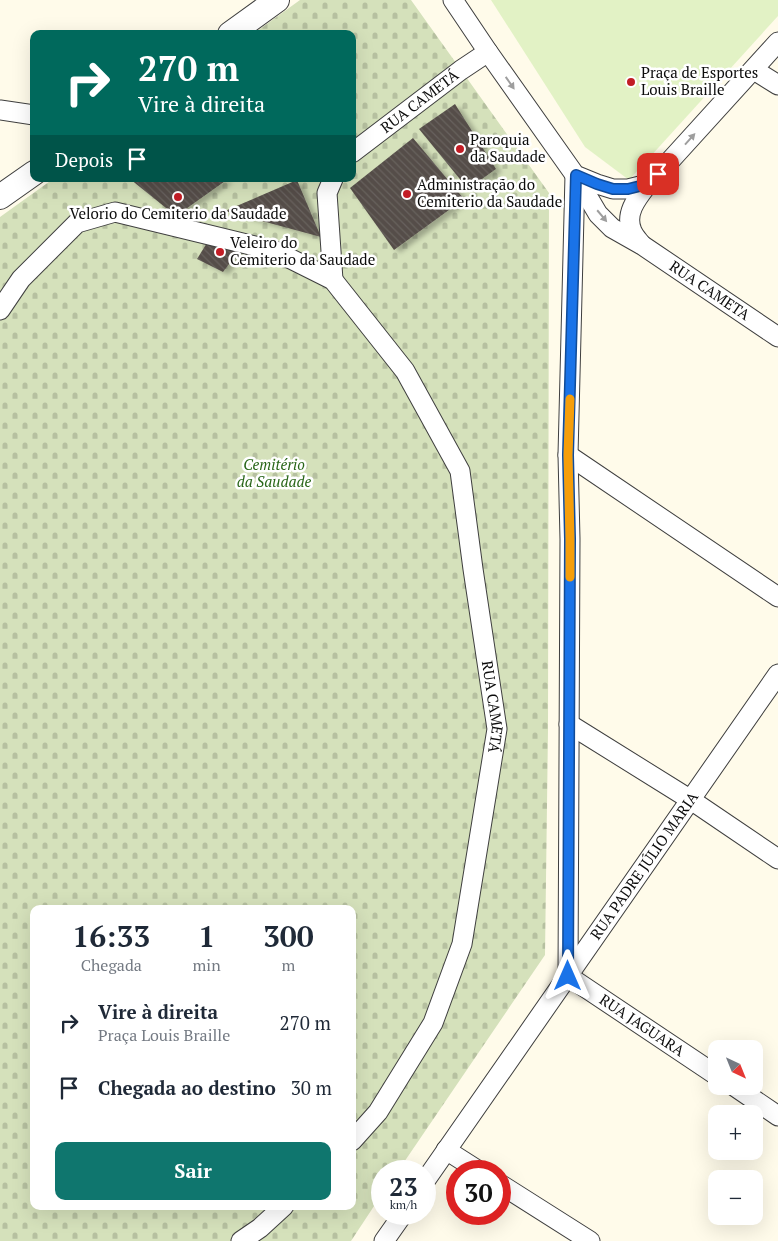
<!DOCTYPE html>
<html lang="pt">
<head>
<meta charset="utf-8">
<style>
  body { margin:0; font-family:"PT Serif",serif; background:#f2f2f3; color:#1f2937; height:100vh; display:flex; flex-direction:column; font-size:19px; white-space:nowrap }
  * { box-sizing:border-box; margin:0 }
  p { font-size:16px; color:#747a83 }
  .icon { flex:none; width:28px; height:28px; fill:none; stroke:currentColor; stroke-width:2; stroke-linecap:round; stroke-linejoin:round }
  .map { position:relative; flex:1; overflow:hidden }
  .details { position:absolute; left:30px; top:905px; width:326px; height:305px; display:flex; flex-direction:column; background:#fff; border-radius:10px; box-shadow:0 5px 20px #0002 }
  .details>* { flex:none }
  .hud { position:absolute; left:30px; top:30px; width:326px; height:152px; border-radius:10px; box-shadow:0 5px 20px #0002; background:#00695c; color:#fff; overflow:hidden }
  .needle { width:32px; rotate:137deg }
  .fabs { position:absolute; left:708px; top:1040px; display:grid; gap:10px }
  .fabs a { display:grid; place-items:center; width:55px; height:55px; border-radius:10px; background:#fff; box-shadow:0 5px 20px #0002; font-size:25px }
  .speed { position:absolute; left:371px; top:1160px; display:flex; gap:10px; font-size:25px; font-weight:700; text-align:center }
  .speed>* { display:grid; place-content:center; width:65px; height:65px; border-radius:50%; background:#fff; box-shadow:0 5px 20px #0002; line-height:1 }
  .speed small { font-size:12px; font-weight:400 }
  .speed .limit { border:8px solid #d22; background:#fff; color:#111 }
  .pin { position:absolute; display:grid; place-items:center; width:42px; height:42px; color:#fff; margin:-21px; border-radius:10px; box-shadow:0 2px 8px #0006 }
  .me { position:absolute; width:55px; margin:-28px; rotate:0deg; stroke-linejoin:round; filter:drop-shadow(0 0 4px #0008) }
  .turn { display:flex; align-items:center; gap:18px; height:105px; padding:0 25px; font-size:22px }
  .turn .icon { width:65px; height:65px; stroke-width:2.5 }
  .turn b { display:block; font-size:35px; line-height:42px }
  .then { display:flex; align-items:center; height:48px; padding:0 25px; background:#0003; gap:10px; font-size:19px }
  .eta { display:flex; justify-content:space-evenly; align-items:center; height:85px; text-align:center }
  .eta b { font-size:30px; font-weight:700; line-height:35px }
  .primary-button { display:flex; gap:10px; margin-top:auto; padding:10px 25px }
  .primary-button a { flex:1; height:58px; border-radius:10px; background:#0f766e; color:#fff; font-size:20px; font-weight:700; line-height:58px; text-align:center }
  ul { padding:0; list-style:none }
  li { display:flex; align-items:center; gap:15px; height:65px; padding:0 25px }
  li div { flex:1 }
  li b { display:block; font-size:19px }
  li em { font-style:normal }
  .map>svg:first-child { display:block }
  .cemetery { fill:url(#cemetery-stones); fill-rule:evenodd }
  .pitch { fill:#e2f2c5 }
  .building { fill:url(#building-back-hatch); filter:url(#shadow) }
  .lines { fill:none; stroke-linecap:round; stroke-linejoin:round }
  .minor-casing { stroke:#3f3f3f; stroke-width:21 }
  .tertiary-casing { stroke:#3f3f3f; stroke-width:26 }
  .minor { stroke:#fff; stroke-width:19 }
  .tertiary { stroke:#fff; stroke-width:24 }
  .oneway { fill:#9e9e9e }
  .route-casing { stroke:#114b97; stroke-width:12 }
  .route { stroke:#1a73e8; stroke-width:9 }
  .slow { stroke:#f59e0b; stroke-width:9 }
  .poi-dot { fill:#c21d25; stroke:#fff; stroke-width:2 }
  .labels { text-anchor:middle; stroke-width:5; stroke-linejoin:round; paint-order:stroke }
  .poi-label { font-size:15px; fill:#0c0c0c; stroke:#fff; text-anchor:start }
  .street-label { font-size:15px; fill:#0c0c0c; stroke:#fff }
  .park-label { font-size:15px; font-style:italic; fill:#296619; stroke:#fff }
</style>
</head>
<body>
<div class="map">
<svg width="778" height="1241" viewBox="0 0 778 1241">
  <defs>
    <pattern id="cemetery-stones" width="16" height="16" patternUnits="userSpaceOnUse" patternTransform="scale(1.25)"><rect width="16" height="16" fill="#d5e1bb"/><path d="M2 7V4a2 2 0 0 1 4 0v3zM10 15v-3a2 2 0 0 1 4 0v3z" fill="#b6c0a0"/></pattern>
    <pattern id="building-back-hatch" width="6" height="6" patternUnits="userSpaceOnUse" patternTransform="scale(1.25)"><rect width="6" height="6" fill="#554d48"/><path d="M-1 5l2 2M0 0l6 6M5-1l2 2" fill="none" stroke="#68625e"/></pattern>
    <filter id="shadow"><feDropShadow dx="5.5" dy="3" stdDeviation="2.5" flood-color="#0004"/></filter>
  </defs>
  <rect width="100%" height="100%" fill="#fffbea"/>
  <!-- cemetery -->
  <path class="cemetery" d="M300,0H411L549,193L548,730L545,955L398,1171H382V1194L351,1241H0V217L53,179H352V34H253ZM34,909H352V1206H34Z"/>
  <!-- pitch -->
  <path class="pitch" d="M491,0H778V16L629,180L585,147Z"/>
  <!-- building -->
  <g class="building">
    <path d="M455,104L496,169L468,189L419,129Z"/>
    <path d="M413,138L464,199L394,250L350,188Z"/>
    <path d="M130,179H228L176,216Z"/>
    <path d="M297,180L321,237L225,211Z"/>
    <path d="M210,238L243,246L223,272L197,259Z"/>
  </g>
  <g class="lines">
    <!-- minor casing -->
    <g class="minor-casing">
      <g id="minor">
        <path d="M453,0L488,52L575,175L597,184L613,189H628L648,184L658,174L778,42"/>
        <path d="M754,70L778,85"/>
        <path d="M0,110L34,115"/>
        <path id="s1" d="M352,153L461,70L488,52"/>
        <path id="s2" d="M575,175L568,455L570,539L568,976L716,1075"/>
        <path id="s3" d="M575,175L598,214L612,228L642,245L778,337"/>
        <path d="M641,244C638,240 634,236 632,231C624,213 638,197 648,184"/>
        <path d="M333,280L327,193L333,179"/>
        <path id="s4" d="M0,310L21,279L77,223L115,212L275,251L333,280L405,371L460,471L473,569L497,729L462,944L433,1023L378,1112L352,1141"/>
        <path d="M568,455L778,597"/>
        <path d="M569,724L691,800L778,859"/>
        <path d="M734,1086L778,1116"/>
        <path d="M446,1150L479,1171"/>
        <path id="s5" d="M425,1181L778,674"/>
        <path d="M500,1184L590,1241"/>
        <path d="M241,1241L260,1228L284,1206"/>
        <path d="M384,1241L403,1214"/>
      </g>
    </g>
    <!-- tertiary casing -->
    <g class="tertiary-casing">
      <g id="tertiary">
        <path d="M230,34L277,0"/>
        <path d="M0,197L34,173"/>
      </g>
    </g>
    <!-- minor -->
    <use href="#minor" class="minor"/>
    <!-- tertiary -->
    <use href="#tertiary" class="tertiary"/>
  </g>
  <!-- one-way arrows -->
  <defs><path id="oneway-solid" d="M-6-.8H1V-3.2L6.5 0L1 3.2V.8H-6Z" transform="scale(1.25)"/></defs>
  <g class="oneway">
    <use href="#oneway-solid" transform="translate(510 83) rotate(55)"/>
    <use href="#oneway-solid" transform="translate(690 139) rotate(-48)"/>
    <use href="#oneway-solid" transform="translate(602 216) rotate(50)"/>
  </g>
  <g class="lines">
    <!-- route casing -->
    <g class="route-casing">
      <path id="route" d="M568,976L570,539L568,455L576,175L597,184L613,189H628L648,184L658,174"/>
    </g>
    <!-- route -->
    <use href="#route" class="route"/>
    <!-- slow -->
    <path class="slow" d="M570,399L568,455L570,539V577"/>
  </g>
  <!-- markers -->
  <g class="poi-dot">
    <circle cx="631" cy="82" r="5"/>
    <circle cx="460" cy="149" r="5"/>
    <circle cx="407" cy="194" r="5"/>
    <circle cx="178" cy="197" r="5"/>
    <circle cx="220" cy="252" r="5"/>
  </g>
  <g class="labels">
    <!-- poi labels -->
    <g class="poi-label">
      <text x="641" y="78">Praça de Esportes<tspan x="641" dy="17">Louis Braille</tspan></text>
      <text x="470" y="145">Paroquia<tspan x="470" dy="17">da Saudade</tspan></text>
      <text x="417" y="190">Administração do<tspan x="417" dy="17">Cemiterio da Saudade</tspan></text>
      <text x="178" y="219" text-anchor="middle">Velorio do Cemiterio da Saudade</text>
      <text x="230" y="248">Veleiro do<tspan x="230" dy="17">Cemiterio da Saudade</tspan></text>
    </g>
    <!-- street labels -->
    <g class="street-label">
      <text dy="5" stroke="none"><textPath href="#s1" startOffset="85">RUA CAMETÁ</textPath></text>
      <text dy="5" stroke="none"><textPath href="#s3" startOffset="181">RUA CAMETA</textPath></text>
      <text dy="5" stroke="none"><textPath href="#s4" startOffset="854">RUA CAMETÁ</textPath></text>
      <text dy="5" stroke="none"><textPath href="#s5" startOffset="384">RUA PADRE JÚLIO MARIA</textPath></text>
      <text dy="5" stroke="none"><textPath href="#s2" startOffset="890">RUA JAGUARA</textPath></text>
    </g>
    <!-- park labels -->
    <g class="park-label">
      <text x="274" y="470">Cemitério<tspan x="274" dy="17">da Saudade</tspan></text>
    </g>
  </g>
</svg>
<div class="fabs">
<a><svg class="needle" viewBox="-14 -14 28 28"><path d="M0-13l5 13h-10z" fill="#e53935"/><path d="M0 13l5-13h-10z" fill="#747a83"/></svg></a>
<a>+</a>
<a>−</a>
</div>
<div class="speed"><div>23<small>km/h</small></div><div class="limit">30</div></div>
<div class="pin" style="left:658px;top:174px;background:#d93025"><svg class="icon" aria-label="arrive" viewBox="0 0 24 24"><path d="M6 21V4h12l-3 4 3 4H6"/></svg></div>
<svg class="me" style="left:568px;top:976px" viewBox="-20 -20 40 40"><path d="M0-17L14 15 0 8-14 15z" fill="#1a73e8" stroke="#fff" stroke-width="4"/></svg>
<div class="hud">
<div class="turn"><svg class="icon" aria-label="right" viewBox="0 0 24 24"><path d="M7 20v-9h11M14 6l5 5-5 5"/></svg><div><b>270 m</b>Vire à direita</div></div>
<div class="then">Depois<svg class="icon" aria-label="arrive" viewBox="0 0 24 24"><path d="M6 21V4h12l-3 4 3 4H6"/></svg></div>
</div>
<section class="details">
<div class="eta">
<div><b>16:33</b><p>Chegada</p></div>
<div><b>1</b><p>min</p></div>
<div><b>300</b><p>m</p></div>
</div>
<ul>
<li><svg class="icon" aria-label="right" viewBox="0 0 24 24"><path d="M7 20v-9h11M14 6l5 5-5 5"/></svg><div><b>Vire à direita</b><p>Praça Louis Braille</p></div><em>270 m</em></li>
<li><svg class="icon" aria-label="arrive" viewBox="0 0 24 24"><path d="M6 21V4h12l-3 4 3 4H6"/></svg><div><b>Chegada ao destino</b></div><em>30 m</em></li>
</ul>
<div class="primary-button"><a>Sair</a></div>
</section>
</div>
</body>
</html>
